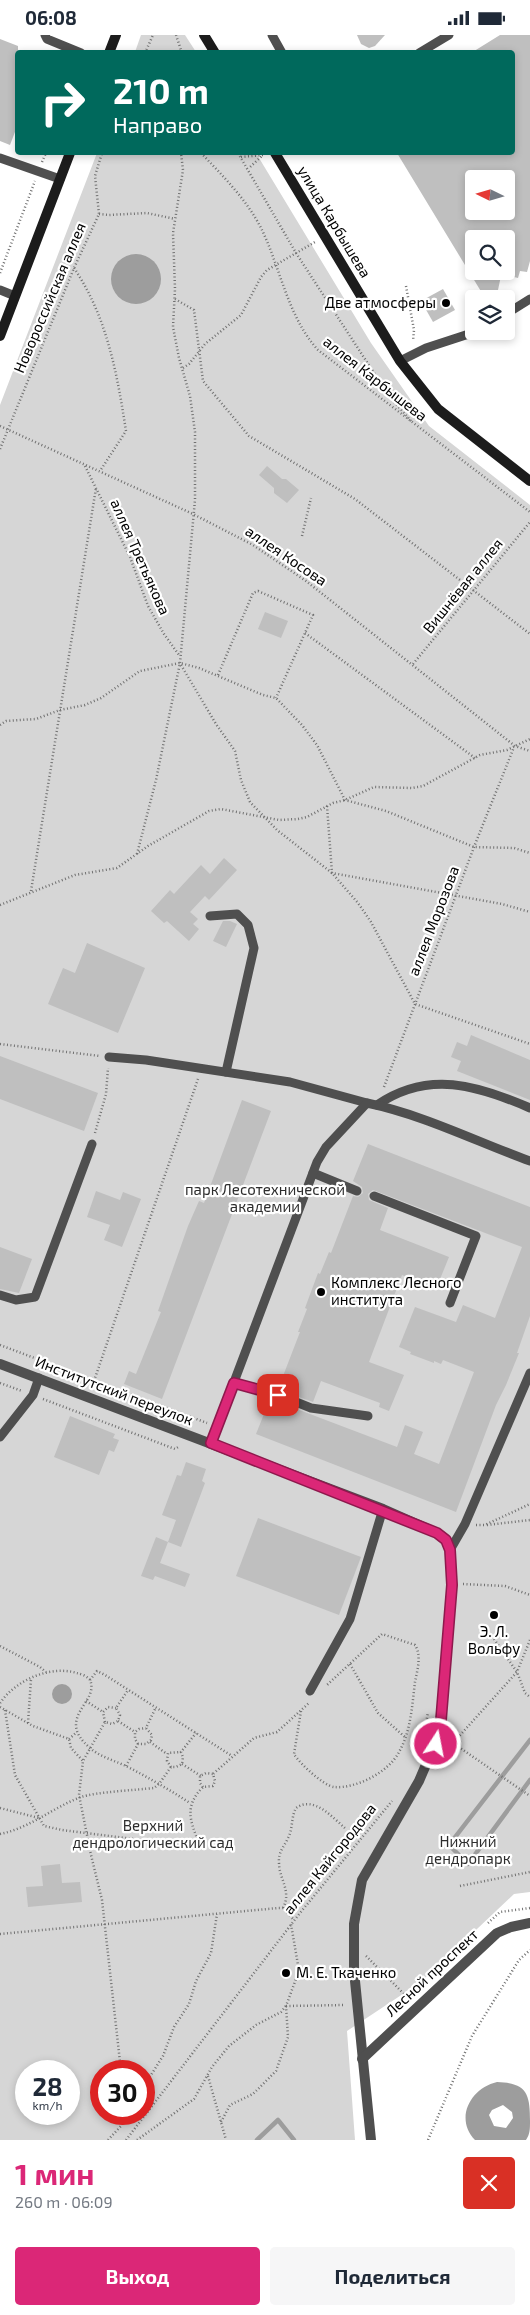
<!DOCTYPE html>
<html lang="ru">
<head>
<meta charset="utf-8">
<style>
  body { margin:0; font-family:"Exo 2",sans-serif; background:#f6f6f7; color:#1f2937; height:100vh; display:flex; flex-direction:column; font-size:19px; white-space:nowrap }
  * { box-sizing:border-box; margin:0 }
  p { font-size:16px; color:#747a83 }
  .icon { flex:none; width:28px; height:28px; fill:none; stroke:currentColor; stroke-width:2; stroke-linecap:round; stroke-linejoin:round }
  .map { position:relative; height:2105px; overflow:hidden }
  .drawer { display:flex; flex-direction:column; background:#fff; flex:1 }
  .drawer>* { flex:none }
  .banner { position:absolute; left:15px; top:15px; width:500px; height:105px; border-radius:5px; box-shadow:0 2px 8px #0003; background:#00695c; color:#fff; overflow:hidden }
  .needle { width:32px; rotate:275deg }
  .controls { position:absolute; left:465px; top:135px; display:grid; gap:10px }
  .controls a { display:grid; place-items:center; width:50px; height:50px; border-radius:5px; background:#fff; box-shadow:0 2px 8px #0003; font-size:25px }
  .speed { position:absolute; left:15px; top:2025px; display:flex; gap:10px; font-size:25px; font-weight:700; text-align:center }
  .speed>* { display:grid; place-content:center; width:65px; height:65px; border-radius:50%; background:#fff; box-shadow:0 2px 8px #0003; line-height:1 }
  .speed small { font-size:12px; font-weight:400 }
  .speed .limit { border:8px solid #d22; background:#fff; color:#111 }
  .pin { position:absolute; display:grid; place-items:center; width:42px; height:42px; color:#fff; margin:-21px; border-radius:10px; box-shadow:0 2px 8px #0006 }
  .me { position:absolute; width:55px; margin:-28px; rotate:11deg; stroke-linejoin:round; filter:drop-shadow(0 0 4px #0008) }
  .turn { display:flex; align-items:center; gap:18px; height:105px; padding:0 15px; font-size:22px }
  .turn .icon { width:65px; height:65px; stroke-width:2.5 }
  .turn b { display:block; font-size:35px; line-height:42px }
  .round { display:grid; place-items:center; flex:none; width:52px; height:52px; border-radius:5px; background:#f6f6f7 }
  .summary { display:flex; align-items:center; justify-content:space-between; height:85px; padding:0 15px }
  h1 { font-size:30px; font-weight:700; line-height:38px; color:#db2777 }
  .cta { display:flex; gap:10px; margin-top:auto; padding:10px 15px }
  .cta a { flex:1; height:58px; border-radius:5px; background:#db2777; color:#fff; font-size:20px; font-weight:700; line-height:58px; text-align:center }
  .cta a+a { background:#f6f6f7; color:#1f2937 }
  .status { display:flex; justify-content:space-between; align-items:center; height:35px; padding:0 25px; background:#fff; direction:ltr }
  .status svg { height:14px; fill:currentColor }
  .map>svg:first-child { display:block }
  .green { fill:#d6d6d6; fill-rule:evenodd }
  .water { fill:#9d9d9d; fill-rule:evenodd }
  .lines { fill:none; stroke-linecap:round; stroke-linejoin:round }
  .stream { stroke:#9d9d9d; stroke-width:4.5 }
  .building { fill:#bfbfbf; fill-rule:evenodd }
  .path { stroke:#717171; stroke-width:2.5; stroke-dasharray:1 2.5; stroke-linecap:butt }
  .lane { stroke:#4f4f4f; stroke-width:9 }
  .street { stroke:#4f4f4f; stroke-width:10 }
  .secondary { stroke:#1c1c1c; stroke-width:10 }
  .route-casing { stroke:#8e194d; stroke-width:12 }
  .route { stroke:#db2777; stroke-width:9 }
  .poi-dot { fill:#000; stroke:#fff; stroke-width:2 }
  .labels { text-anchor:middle; stroke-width:4.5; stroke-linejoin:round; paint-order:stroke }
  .street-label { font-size:15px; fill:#000; stroke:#fff }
  .poi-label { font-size:15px; fill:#000; stroke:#fff; text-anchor:start }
  .park-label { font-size:15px; fill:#2d2d2d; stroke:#fff }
</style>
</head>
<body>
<div class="status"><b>06:08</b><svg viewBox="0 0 49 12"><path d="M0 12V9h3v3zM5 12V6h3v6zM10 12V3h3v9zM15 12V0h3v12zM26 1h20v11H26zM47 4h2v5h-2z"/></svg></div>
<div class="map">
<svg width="530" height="2105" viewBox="0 0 530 2105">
  <rect width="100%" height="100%" fill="#fff"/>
  <!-- green -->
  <g class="green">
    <path d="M141,0H185L196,17H135Z"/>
    <path d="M97,118H256L371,308L429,391L530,470V1857L514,1859L421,1947L347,1996L355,2105H0V370ZM26,2036H69V2079H26ZM101,2036H144V2079H101Z"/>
  </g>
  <!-- water -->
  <g class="water">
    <circle cx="136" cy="244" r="25"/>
    <circle cx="62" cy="1659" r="10"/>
    <path d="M497,2047C527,2048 530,2059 530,2086C530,2094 530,2099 526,2105H475C454,2083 471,2053 497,2047ZM503,2070L512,2077L513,2083L506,2093L494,2091L489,2080L492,2075Z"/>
  </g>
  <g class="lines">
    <!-- stream -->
    <g class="stream">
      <path d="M530,1705L449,1810L468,1829L530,1745"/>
      <path d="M257,2105L278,2085L294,2105"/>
    </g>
  </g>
  <!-- building -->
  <g class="building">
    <path d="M357,0H385L375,11L369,13L361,9Z"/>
    <path d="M500,0H530V226L527,237L520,236L518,243L506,240V204H474V236H502L498,255L485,263L397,118H512V18H471ZM474,144H506V176H474Z"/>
    <path d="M0,4L18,11V89L10,110L0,106Z"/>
    <path d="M443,254L455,275L433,287L421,266Z"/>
    <path d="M267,431L282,444H286L299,455L287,468L274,458V453L259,440Z"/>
    <path d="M265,577L288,586L281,603L258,594Z"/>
    <path d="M224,823L237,835L209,865L205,861L190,877L198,884L193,889L199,894L189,906L167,886L164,888L151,876L170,855L174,859L201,830L210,839Z"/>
    <path d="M223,886H230L237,889L226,912L213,906Z"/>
    <path d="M87,908L145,933L118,998L48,969L63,933L75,938Z"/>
    <path d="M471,1000L530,1025V1065L457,1036L461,1026L451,1022L457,1007L467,1011Z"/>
    <path d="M0,1021L98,1058L84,1096L0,1064Z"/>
    <path d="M242,1065L271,1076L162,1364L124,1349L129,1336L136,1339L161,1277L158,1276L188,1191L199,1166L204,1168Z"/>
    <path d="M368,1109L530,1172V1281L517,1318H519L506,1350L496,1370L456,1477L256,1399L270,1364L279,1366L284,1362L283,1356L278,1354L300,1297H298L307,1274L305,1273L318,1238L320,1239L329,1217L331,1218L353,1161L358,1162L363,1158L362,1152L353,1146ZM373,1155L522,1212L495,1283L463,1270L456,1287L415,1272L399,1312L411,1317L410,1319L434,1328V1326L441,1329L443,1325L474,1337L439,1429L414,1419L423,1397L405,1390L397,1412L294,1373L290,1368L292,1362L296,1361L313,1367L321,1346L380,1368L379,1372L389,1376L404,1340L369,1327L402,1240L436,1254L449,1222L380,1195L388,1173L369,1165L368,1159Z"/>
    <path d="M96,1156L120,1165L123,1157L141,1164L122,1212L104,1205L110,1190L87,1182Z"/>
    <path d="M0,1212L32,1224L19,1258L0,1254Z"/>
    <path d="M70,1381L115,1399L113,1403L119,1405L114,1417L109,1415L99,1440L54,1422Z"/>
    <path d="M186,1427L206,1434L202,1446L205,1448L181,1512L168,1507L176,1485L162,1480L177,1440L181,1441Z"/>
    <path d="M258,1483L361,1522L339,1580L236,1541Z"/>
    <path d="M156,1502L168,1507L160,1528L190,1539L185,1552L155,1541L153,1545L141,1541Z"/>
    <path d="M60,1829L62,1848L80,1847L82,1867L28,1872L26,1852L43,1851L41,1831Z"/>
  </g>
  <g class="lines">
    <!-- path -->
    <g class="path">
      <path d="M176,0L182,18"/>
      <path d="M145,18L153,0"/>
      <path d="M201,118C223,141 248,166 262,195C281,235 288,282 318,315L530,477"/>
      <path d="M238,118L296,218L389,361L412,387"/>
      <path d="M241,122L263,120L249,133"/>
      <path d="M42,127L46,118"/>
      <path d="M99,179L109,180L147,178L175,184"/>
      <path d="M74,233C107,282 117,338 126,396L100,436"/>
      <path d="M0,238L35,146"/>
      <path d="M406,251L414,295L413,306"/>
      <path d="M175,264L194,275L203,346L249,401L355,464L530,599"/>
      <path d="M183,333L189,329L205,309L241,280L261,242L267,235L315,207"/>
      <path d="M0,391L193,479L253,510L306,546L515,711L530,716"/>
      <path d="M0,414L74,233L99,179L95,141L102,118"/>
      <path d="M85,431L130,522L148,571L164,599L179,620"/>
      <path d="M302,501L311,463"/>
      <path d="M305,598L475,723"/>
      <path d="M413,629L530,487"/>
      <path d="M181,630L216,689L235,716L241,745L250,767L277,795L332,838L358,868L371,887L415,969L530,1009"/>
      <path d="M218,640L253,558L258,556L313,580L276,663"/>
      <path d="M0,690L6,686L36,684L60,675L85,670L101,663L140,636L180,628L199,633L263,660L276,663L302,690L317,710L345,765L386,776L474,812L514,813L530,818"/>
      <path d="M327,771L332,838L502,869L530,877"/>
      <path d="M137,819L156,745L180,628L195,465V397L190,361L179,323L173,292L175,254L173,198L183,135L181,118"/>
      <path d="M31,856L96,453"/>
      <path d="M0,870L75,840L117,833L148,811L209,776L221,774L279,785L298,784L307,782L333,768L345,765L374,752L412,753L423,751L480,720L507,715L530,704"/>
      <path d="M0,1009L100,1021"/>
      <path d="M384,1052L474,812L514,712"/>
      <path d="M95,1098L106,1059L108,1033"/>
      <path d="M0,1310L207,1388"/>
      <path d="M94,1346L198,1044"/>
      <path d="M0,1348L22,1356"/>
      <path d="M43,1364L175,1414L180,1411"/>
      <path d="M476,1490H485L530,1469"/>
      <path d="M487,1490L530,1485"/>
      <path d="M463,1549L505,1551L530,1560"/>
      <path d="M494,1604L517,1637L525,1658L530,1662"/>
      <path d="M530,1605L517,1637L453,1708L530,1761"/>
      <path d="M0,1611L40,1632L46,1637"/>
      <path d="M350,1629L378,1678L406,1703"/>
      <path d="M90,1645L97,1636L105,1640L232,1721"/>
      <path d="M86,1666L103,1677"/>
      <path d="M0,1668C16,1645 50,1630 77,1638C81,1639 87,1641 90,1645C100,1668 54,1682 90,1713C100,1722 116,1726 128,1732C149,1743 170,1755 190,1768"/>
      <path d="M0,1672L33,1691L69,1704L71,1713L83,1726"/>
      <path d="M5,1675L15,1740L44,1791L62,1795L197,1812L199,1808C190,1786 184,1771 203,1752L213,1751L215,1746L213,1739L254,1703L277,1697L309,1668"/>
      <path d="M301,1676L294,1719C299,1728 324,1751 334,1752C356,1754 389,1737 399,1717C411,1696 412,1671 415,1647C417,1636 422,1621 415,1610L382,1599L327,1650"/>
      <path d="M118,1686L135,1697"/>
      <path d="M105,1687L103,1677L108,1672L116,1673"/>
      <path d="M28,1688L31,1644"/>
      <path d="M424,1701L428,1677"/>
      <path d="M69,1704L77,1697"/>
      <path d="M150,1707L167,1719"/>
      <path d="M138,1709L135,1704V1697L139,1694L146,1693"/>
      <path d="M182,1729L201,1741"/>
      <path d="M126,1731L138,1709H146L151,1705L152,1700L146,1693L156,1672"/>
      <path d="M171,1732L167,1726L168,1718L181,1717"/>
      <path d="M203,1752L200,1748V1741L206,1738L213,1739"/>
      <path d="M0,1773L39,1783"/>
      <path d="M0,1799C30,1793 52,1773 81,1762C96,1757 136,1755 154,1753L159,1749L171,1732H176L182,1729L183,1722L181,1717L196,1698"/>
      <path d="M460,1851L530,1837"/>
      <path d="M283,1873C292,1856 279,1844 279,1828C278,1817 284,1812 288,1803C293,1794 291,1782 296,1773C314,1760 333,1783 346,1794"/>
      <path d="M488,1888L500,1877L530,1873"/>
      <path d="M0,1899L278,1873H283L294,1885"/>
      <path d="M366,1921L410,1965"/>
      <path d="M286,1971L345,1970"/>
      <path d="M121,2036L102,1865L91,1820L79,1760L83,1726L105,1687L112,1689L118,1686L120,1680L116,1673L128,1655"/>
      <path d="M208,2041L226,2105"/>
      <path d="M144,2051L163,2021L174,1992L189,1969L196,1946L211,1918L217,1879"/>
      <path d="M221,2087L230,2070L253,2059L276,2036L288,2002L286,1971L296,1944L298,1930L291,1889"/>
      <path d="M108,2105L121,2091L127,2079"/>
      <path d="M126,2105L300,1878L392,1766"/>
      <path d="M137,2105L194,2064L212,2032L229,2011L256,1990L281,1977L286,1971"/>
      <path d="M428,2105L472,2001L519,1925L530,1915"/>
    </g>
    <!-- lane -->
    <g class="lane">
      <path d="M45,0L47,4L81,18"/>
      <path d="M272,0L282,18"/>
      <path d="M419,18L449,0"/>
      <path d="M0,123L60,144"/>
      <path d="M0,255L15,261"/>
      <path d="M506,279L530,264"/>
      <path d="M400,326L426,313L478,296"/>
      <path d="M210,881L237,879L248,890L254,913L226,1037"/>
      <path d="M109,1022L146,1025L290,1047L367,1068"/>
      <path d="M377,1070C428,1035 477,1050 530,1073"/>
      <path d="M313,1138L357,1156"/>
      <path d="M374,1161L476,1201L450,1268"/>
      <path d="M0,1260L16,1265L35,1262L92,1109"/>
      <path d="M234,1348L278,1360"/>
      <path d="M296,1367L311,1373L368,1381"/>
      <path d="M0,1402L33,1360L39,1343"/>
      <path d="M211,1408L317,1127L326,1112L367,1068C424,1080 475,1106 530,1126"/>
      <path d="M450,1515L465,1489L530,1338"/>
      <path d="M310,1656L350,1584L383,1474"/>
    </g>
    <!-- street -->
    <g class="street">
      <path d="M0,1329L383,1474L437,1498L446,1505L450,1515L452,1550L440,1697L419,1746L362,1845L354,1889V1936L371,2105"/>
      <path d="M362,2024L497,1898L511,1892L530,1888"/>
    </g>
    <!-- secondary -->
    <g class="secondary">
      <path d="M204,0L215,18"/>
      <path d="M109,18L116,0"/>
      <path d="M275,118L400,326L438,374L530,446"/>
      <path d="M0,301L70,118"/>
    </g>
  </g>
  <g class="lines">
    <!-- route casing -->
    <g class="route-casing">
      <path id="route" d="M278,1360L234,1348L211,1408L437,1498L446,1505L450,1515L452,1550L440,1697L436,1709"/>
    </g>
    <!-- route -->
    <use href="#route" class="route"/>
  </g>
  <!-- markers -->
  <g class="poi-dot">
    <circle cx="446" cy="268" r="5"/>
    <circle cx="321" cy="1257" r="5"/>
    <circle cx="494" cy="1580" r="5"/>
    <circle cx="286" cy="1938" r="5"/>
  </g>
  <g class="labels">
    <!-- street labels -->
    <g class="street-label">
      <text transform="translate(334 187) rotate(59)" y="5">улица Карбышева</text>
      <text transform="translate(50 263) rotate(-67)" y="5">Новороссийская аллея</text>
      <text transform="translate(375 344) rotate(38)" y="5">аллея Карбышева</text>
      <text transform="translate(286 521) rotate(34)" y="5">аллея Косова</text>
      <text transform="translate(140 522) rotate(66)" y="5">аллея Третьякова</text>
      <text transform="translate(463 551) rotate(-51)" y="5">Вишнёвая аллея</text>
      <text transform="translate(434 886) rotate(-69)" y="5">аллея Морозова</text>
      <text transform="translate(114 1356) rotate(21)" y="5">Институтский переулок</text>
      <text transform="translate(330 1824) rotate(-51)" y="5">аллея Кайгородова</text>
      <text transform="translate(432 1938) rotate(-43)" y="5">Лесной проспект</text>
    </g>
    <!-- poi labels -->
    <g class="poi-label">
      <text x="436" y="273" text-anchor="end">Две атмосферы</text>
      <text x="331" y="1253">Комплекс Лесного<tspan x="331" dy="17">института</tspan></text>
      <text x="494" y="1602" text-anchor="middle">Э. Л.<tspan x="494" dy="17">Вольфу</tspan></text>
      <text x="296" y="1943">М. Е. Ткаченко</text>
    </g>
    <!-- park labels -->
    <g class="park-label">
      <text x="265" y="1160">парк Лесотехнической<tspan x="265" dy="17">академии</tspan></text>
      <text x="153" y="1796">Верхний<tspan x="153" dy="17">дендрологический сад</tspan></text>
      <text x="468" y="1812">Нижний<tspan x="468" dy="17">дендропарк</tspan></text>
    </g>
  </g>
</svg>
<div class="controls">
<a><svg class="needle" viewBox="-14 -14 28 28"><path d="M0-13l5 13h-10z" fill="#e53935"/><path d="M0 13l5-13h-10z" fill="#747a83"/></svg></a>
<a><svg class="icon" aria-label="search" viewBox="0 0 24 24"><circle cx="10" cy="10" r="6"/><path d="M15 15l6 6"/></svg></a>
<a><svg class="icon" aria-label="layers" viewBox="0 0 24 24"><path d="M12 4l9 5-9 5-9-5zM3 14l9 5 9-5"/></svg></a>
</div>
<div class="speed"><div>28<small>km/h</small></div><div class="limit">30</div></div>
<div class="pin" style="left:278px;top:1360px;background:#d93025"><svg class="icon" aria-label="arrive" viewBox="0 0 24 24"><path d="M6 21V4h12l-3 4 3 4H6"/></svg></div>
<svg class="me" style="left:436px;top:1709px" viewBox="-20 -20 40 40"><circle r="17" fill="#db2777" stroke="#fff" stroke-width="3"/><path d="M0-11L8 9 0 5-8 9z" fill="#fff"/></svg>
<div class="banner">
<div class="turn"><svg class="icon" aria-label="right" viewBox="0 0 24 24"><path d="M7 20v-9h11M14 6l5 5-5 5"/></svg><div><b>210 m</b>Направо</div></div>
</div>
</div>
<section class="drawer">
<div class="summary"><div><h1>1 мин</h1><p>260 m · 06:09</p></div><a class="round" style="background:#d93025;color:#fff"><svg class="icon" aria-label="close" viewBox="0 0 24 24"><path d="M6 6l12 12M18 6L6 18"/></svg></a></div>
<div class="cta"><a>Выход</a><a>Поделиться</a></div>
</section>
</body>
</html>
